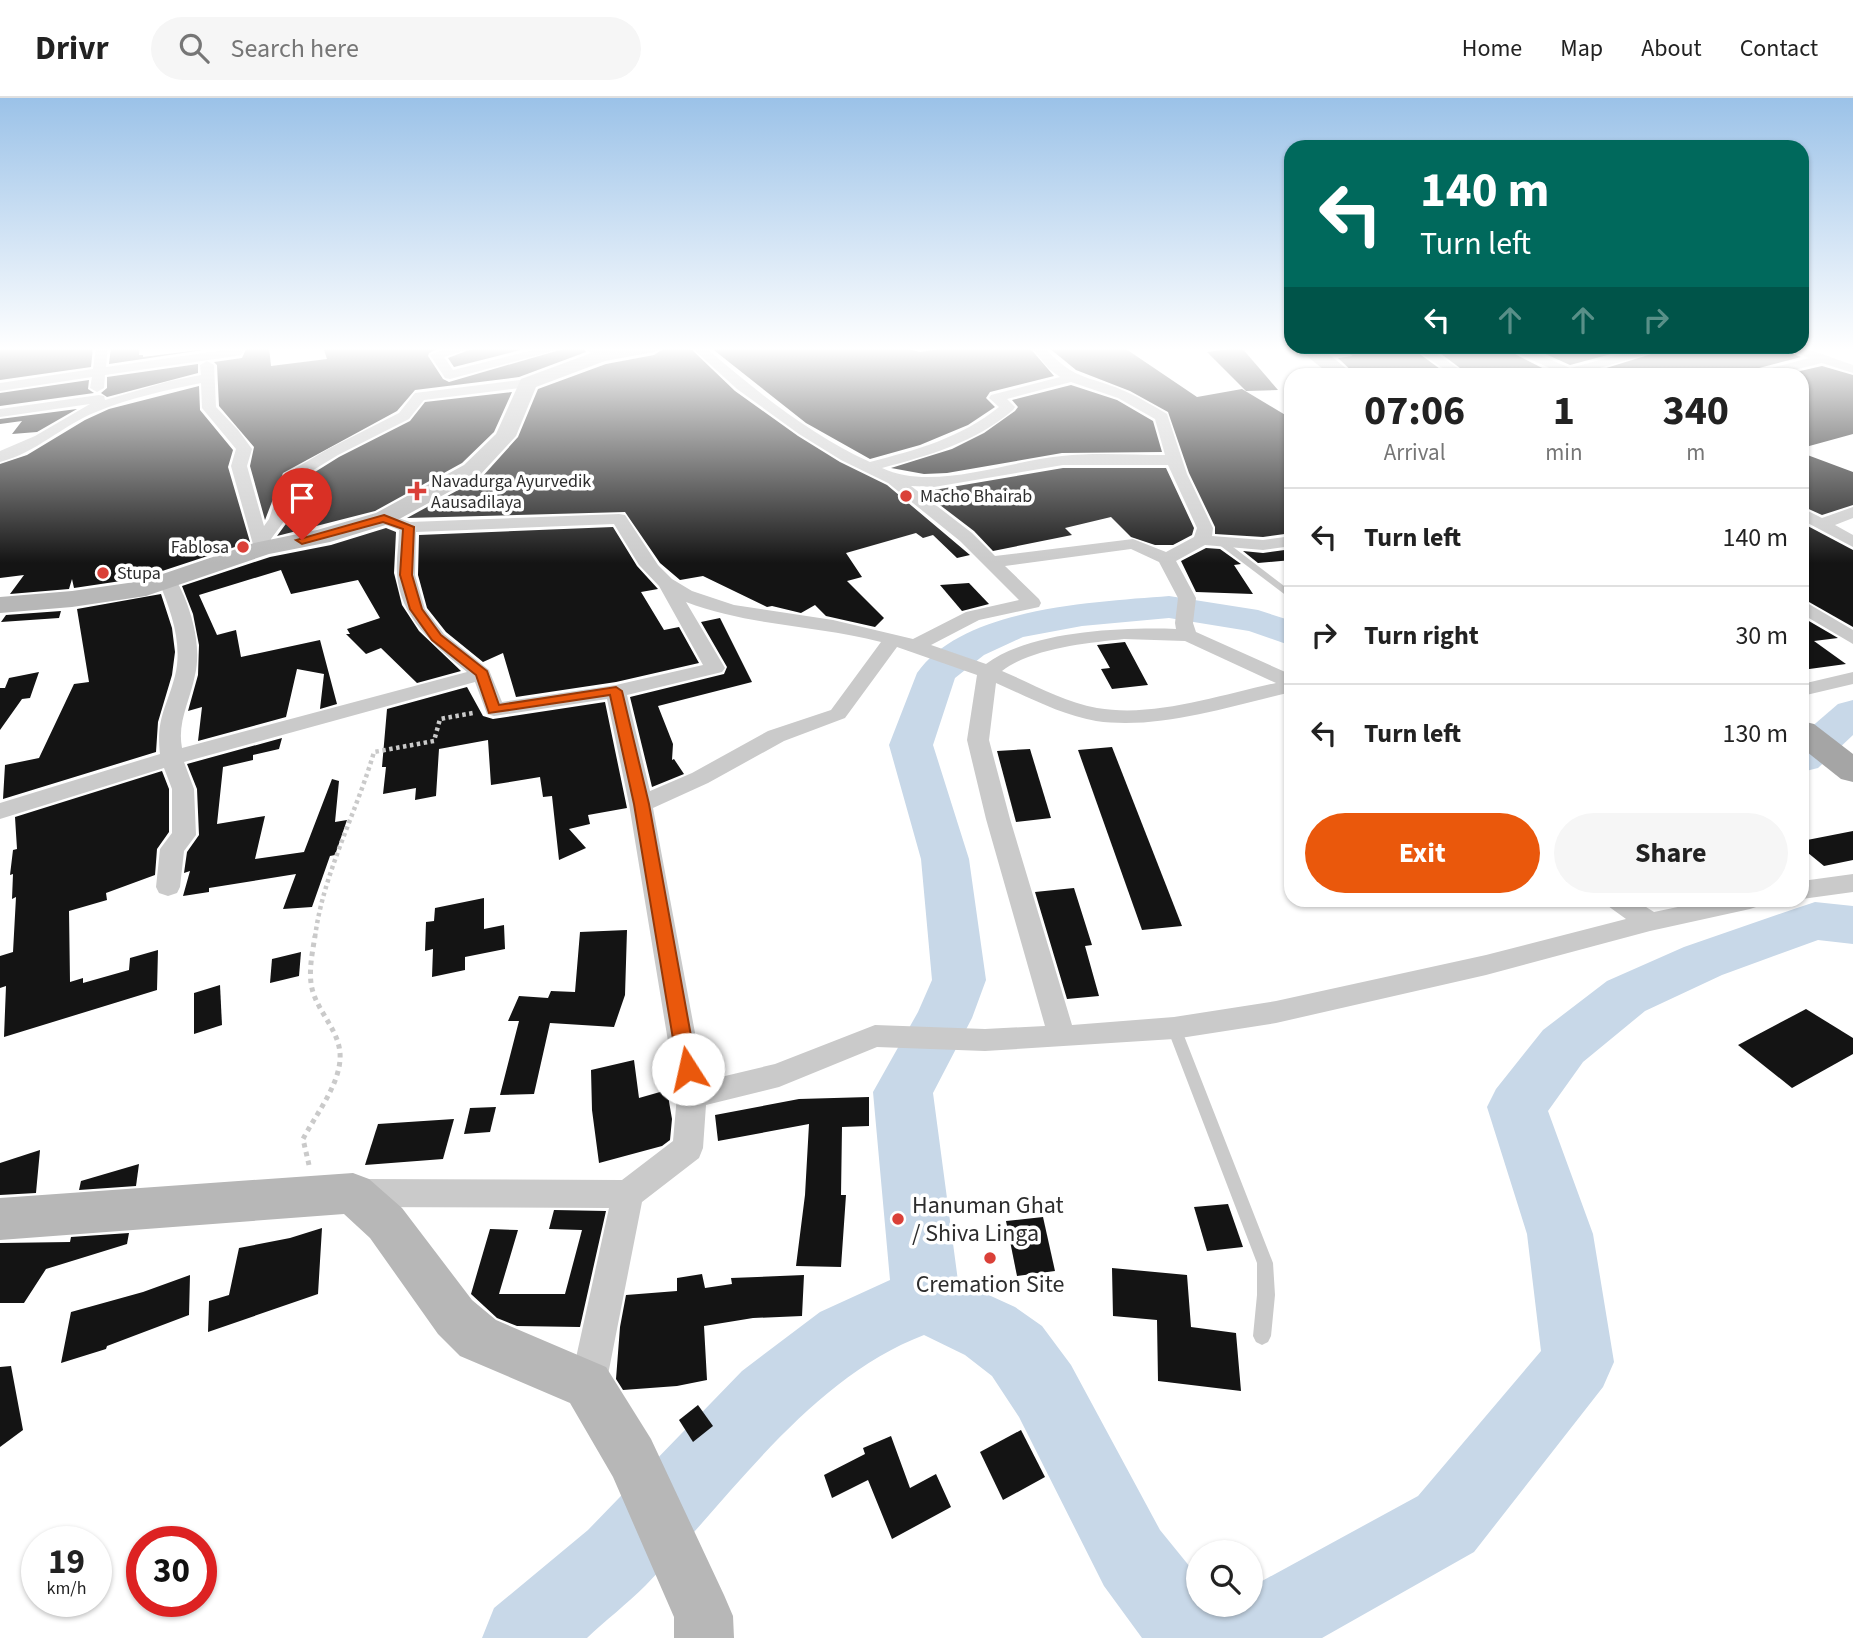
<!DOCTYPE html>
<html lang="en">
<head>
<meta charset="utf-8">
<style>
  body { margin:0; font-family:"Source Sans 3",sans-serif; background:#f6f6f6; color:#222; height:100vh; display:flex; flex-direction:column; font-size:26px; white-space:nowrap }
  * { box-sizing:border-box; margin:0 }
  p { font-size:23px; color:#767676 }
  .icon { flex:none; width:38px; height:38px; fill:none; stroke:currentColor; stroke-width:2; stroke-linecap:round; stroke-linejoin:round }
  .map { position:relative; flex:1; overflow:hidden }
  .drawer { position:absolute; left:1284px; top:270px; width:525px; height:539px; display:flex; flex-direction:column; background:#fff; border-radius:21px; box-shadow:0 2px 5px #0004 }
  .drawer>* { flex:none }
  .guide { position:absolute; left:1284px; top:42px; width:525px; height:214px; border-radius:21px; box-shadow:0 2px 5px #0004; background:#00695c; color:#fff; overflow:hidden }
  .fabs { position:absolute; left:1186px; top:1442px; display:grid; gap:14px }
  .fabs a { display:grid; place-items:center; width:77px; height:77px; border-radius:50%; background:#fff; box-shadow:0 2px 5px #0004; font-size:35px }
  .speed { position:absolute; left:21px; top:1428px; display:flex; gap:14px; font-size:35px; font-weight:700; text-align:center }
  .speed>* { display:grid; place-content:center; width:91px; height:91px; border-radius:50%; background:#fff; box-shadow:0 2px 5px #0004; line-height:1 }
  .speed small { font-size:18px; font-weight:400 }
  .speed .limit { border:10px solid #d22; background:#fff; color:#111 }
  .pin { position:absolute; display:grid; place-items:center; width:60px; height:60px; color:#fff; margin:-72px -30px; border-radius:50% 50% 50% 0; rotate:-45deg; box-shadow:0 0 7px #0007 }
  .pin .icon { rotate:45deg }
  .me { position:absolute; width:77px; margin:-38px; rotate:350deg; stroke-linejoin:round; filter:drop-shadow(0 0 5px #0008) }
  .turn { display:flex; align-items:center; gap:24px; height:147px; padding:0 21px; font-size:32px }
  .turn .icon { width:91px; height:91px; stroke-width:2.5 }
  .turn b { display:block; font-size:49px; line-height:60px }
  .lanes { display:flex; align-items:center; height:66px; padding:0 21px; background:#0003; justify-content:center; gap:35px; direction:ltr }
  .lanes .off { opacity:.35 }
  .eta { display:flex; justify-content:space-evenly; align-items:center; height:119px; text-align:center }
  .eta b { font-size:42px; font-weight:700; line-height:49px }
  .primary-button { display:flex; gap:14px; margin-top:auto; padding:14px 21px }
  .primary-button a { flex:1; height:80px; border-radius:42px; background:#ea580c; color:#fff; font-size:28px; font-weight:700; line-height:80px; text-align:center }
  .primary-button a+a { background:#f6f6f6; color:#222 }
  ul { padding:0; list-style:none }
  li { display:flex; align-items:center; gap:21px; height:98px; padding:0 21px; border-top:2px solid #e0e0e0 }
  li div { flex:1 }
  li b { display:block; font-size:26px }
  li em { font-style:normal }
  header { display:flex; align-items:center; gap:42px; box-sizing:border-box; height:98px; padding:0 35px; background:#fff; border-bottom:2px solid #e0e0e0 }
  header strong { font-size:33px }
  nav { display:flex; gap:38px; margin-inline-start:auto; font-size:24px }
  .search { width:490px; height:63px; background:#f6f6f6; display:flex; align-items:center; gap:18px; box-sizing:border-box; padding:0 24px; border-radius:38px; color:#767676; font-size:26px }
  .map>svg:first-child { display:block }
  .lines { fill:none; stroke-linecap:round; stroke-linejoin:round }
  .river { fill:#c8d8e8; fill-rule:evenodd }
  .building { fill:#141414 }
  .path-far1 { stroke:#cacaca; stroke-width:4.5; stroke-dasharray:3.5 3.5; stroke-linecap:butt }
  .path { stroke:#cacaca; stroke-width:5; stroke-dasharray:4.5 4.5; stroke-linecap:butt }
  .lane { fill:#cacaca; fill-rule:evenodd }
  .street { fill:#cacaca; fill-rule:evenodd }
  .secondary { fill:#b7b7b7; fill-rule:evenodd }
  .primary { fill:#a5a5a5; fill-rule:evenodd }
  .route { fill:#ea580c; stroke:#983908; stroke-width:2 }
  .poi-dot { fill:#da4038; stroke:#fff; stroke-width:2.5 }
  .labels { text-anchor:middle; stroke-width:7; stroke-linejoin:round; paint-order:stroke }
  .far-poi-label { font-size:18px; fill:#2d2d2d; stroke:#fff; text-anchor:start }
  .near-poi-label { font-size:24px; fill:#2d2d2d; stroke:#fff; text-anchor:start }
</style>
</head>
<body>
<header>
<strong>Drivr</strong>
<div class="search"><svg class="icon" aria-label="search" viewBox="0 0 24 24"><circle cx="10" cy="10" r="6"/><path d="M15 15l6 6"/></svg>Search here</div>
<nav><a>Home</a><a>Map</a><a>About</a><a>Contact</a></nav>
</header>
<div class="map">
<svg width="1853" height="1540" viewBox="0 0 1853 1540">
  <rect width="100%" height="100%" fill="#fff"/>
  <g class="lines">
    <!-- river -->
    <g class="river">
      <path d="M1169,498L1258,512L1292,523V548L1249,533L1169,520L1082,528L1023,539L984,557L955,580L933,647L969,761L986,882L972,920L933,995L958,1183L1015,1209L1042,1228L1071,1267L1160,1432L1199,1480V1507H1251V1489L1418,1398L1541,1253L1527,1136L1487,1009L1496,991L1543,932L1607,883L1684,849L1797,810L1815,804L1853,808V846L1818,842L1722,877L1645,913L1583,964L1548,1013L1593,1136L1614,1264L1603,1289L1474,1454L1322,1540H1142L1104,1488L1019,1319L992,1278L965,1257L924,1237C810,1280 728,1402 646,1487C627,1506 606,1522 587,1540H482L494,1510L588,1432L742,1273L820,1214L890,1182L873,994L918,914L932,882L921,761L889,647L917,575C963,509 1096,504 1169,498Z"/>
      <path d="M1853,602V637L1818,670L1802,674V637L1838,606Z"/>
    </g>
  </g>
  <!-- building -->
  <g class="building">
    <path d="M0,249H93L91,269L0,282Z"/>
    <path d="M111,249H140L139,257H143V259L223,249L109,266Z"/>
    <path d="M247,249H269L271,268L327,261L323,249H442L429,255L428,258L443,281L449,284L570,249H582L586,254L519,279L415,292L397,313L283,375L265,422L250,368L254,349L219,308L217,267L214,264L242,260Z"/>
    <path d="M477,249H532L454,269L448,260Z"/>
    <path d="M666,249H689L735,293L798,338L840,364L887,387L970,457L957,460L933,437L923,440L916,435L846,455L862,479L847,483L884,520L875,529L826,518L815,507L801,515L772,508L767,509L703,478L680,482L660,465L625,414L407,420L482,379L518,339L538,291L606,266L654,257Z"/>
    <path d="M710,249H902L920,254L951,249H1029L1054,278L990,294L986,300L995,309L968,327L920,347L870,361L806,325Z"/>
    <path d="M1048,249H1123L1197,299L1242,291L1292,321V435L1263,439L1215,436V429L1189,375L1168,314L1130,293L1076,272Z"/>
    <path d="M1241,249L1278,292L1246,293L1207,254Z"/>
    <path d="M1338,249H1410L1447,276H1355L1338,260L1353,258Z"/>
    <path d="M1432,249H1501L1554,276H1468Z"/>
    <path d="M1530,249H1637L1570,267Z"/>
    <path d="M1674,249H1775L1801,259L1759,270L1757,276H1587Z"/>
    <path d="M198,266V275L107,299L101,295L107,290V279Z"/>
    <path d="M1822,268L1853,277V336L1802,350V276H1787Z"/>
    <path d="M89,282L88,291L94,295L0,308V295Z"/>
    <path d="M1071,287L1117,302L1153,323L1162,354L1062,355L947,375L924,376L891,370L952,351L984,335L1015,313L1018,309L1012,302Z"/>
    <path d="M199,288L200,312L233,352L228,369L250,444L141,480L74,490L72,481L69,491L10,496L24,477L0,480V366L27,357L85,322L109,311Z"/>
    <path d="M512,294L494,334L462,365L375,413L277,438L288,423L299,384L339,359L410,323L425,304Z"/>
    <path d="M77,311L37,334L12,336L22,323L0,326V321Z"/>
    <path d="M1802,355L1853,374V407L1822,417L1802,408Z"/>
    <path d="M1063,370H1166L1194,430L1192,437L1173,447H1155L1131,439L1111,419L1065,430L1072,437L993,453L974,433L919,391L934,392Z"/>
    <path d="M1802,425L1853,452V529L1802,500Z"/>
    <path d="M613,429L637,468L658,491L641,494L664,532L679,529L699,565L616,584L516,599L503,555L483,564L446,534L427,510L418,477L419,437Z"/>
    <path d="M386,430L396,434L394,475L402,507L419,533L461,573L417,585L381,550L366,556L346,536H350L347,531L380,520L358,482L291,496L281,472L199,497L217,537L236,532L241,559L320,542L337,606L320,611L324,576L297,571L286,619L198,643L202,609L188,613L198,577L199,547L193,516L182,488L270,459L331,447Z"/>
    <path d="M1206,450L1220,451L1241,466L1234,467L1253,496L1196,494L1181,463Z"/>
    <path d="M1292,451V462L1258,465L1243,453L1263,455Z"/>
    <path d="M969,485L989,506L962,513L940,487Z"/>
    <path d="M161,496L172,530L175,554L172,577L158,624L156,654L3,701L5,667L39,660L74,586L89,584L77,511Z"/>
    <path d="M61,513L59,520L1,524L6,517Z"/>
    <path d="M1802,519L1838,540L1814,543L1846,566L1802,572Z"/>
    <path d="M720,520L752,584L658,608L673,646L672,662L674,661L684,676L652,689L630,599L724,576L727,569L701,524Z"/>
    <path d="M1125,544L1148,587L1112,591L1101,571L1110,570L1097,547Z"/>
    <path d="M39,574L30,600L22,601L0,632V590H5L9,580Z"/>
    <path d="M467,589L483,618L493,621L605,604L627,710L588,717L590,726L569,731L586,750L559,762L552,698L543,699L540,679L491,687L488,642L439,651L436,698L415,702L416,690L383,696L386,669H382L387,611Z"/>
    <path d="M282,640L279,651L253,657V662L223,669L217,726L265,718L255,761L304,754L332,681L339,683L335,724L347,722L335,757L330,758L312,809L283,811L296,776L209,790V794L183,798L190,773L184,775L187,754L199,737L197,691L187,666Z"/>
    <path d="M1112,649L1182,828L1142,832L1078,652Z"/>
    <path d="M1030,651L1051,720L1016,724L997,653Z"/>
    <path d="M162,673L169,691V734L157,751L155,777L106,795L107,802L69,813L70,884L83,880V885L129,872L130,860L158,852L157,892L4,939L6,888L0,890V858L13,854L16,799L12,801L13,776L10,777L13,752L17,751L15,719Z"/>
    <path d="M1853,733V762L1824,768L1802,750V743Z"/>
    <path d="M1074,790L1092,847L1085,848L1099,898L1067,901L1035,794Z"/>
    <path d="M484,800V831L504,827L505,851L465,859V872L432,879L433,851L425,853L426,824L434,823L435,810Z"/>
    <path d="M627,832L625,897L614,929L550,925L534,996L500,997L519,923H508L519,898L548,900L551,893L575,894L580,834Z"/>
    <path d="M301,854L299,878L270,885L272,861Z"/>
    <path d="M220,887L222,927L194,936V895Z"/>
    <path d="M1806,911L1853,940V956L1792,990L1738,947Z"/>
    <path d="M634,962L639,1000L667,992L672,1021L670,1042L662,1048L599,1065L592,1012L591,972Z"/>
    <path d="M869,999V1028L842,1029L841,1097H846L841,1169L796,1168L805,1097L809,1026L718,1043L715,1017L799,1001Z"/>
    <path d="M496,1009L490,1034L464,1036L470,1010Z"/>
    <path d="M454,1021L443,1061L365,1067L378,1026Z"/>
    <path d="M40,1052L36,1095L0,1097V1065Z"/>
    <path d="M139,1066L136,1088L79,1092L81,1083Z"/>
    <path d="M1228,1106L1243,1149L1207,1153L1194,1109Z"/>
    <path d="M554,1112L606,1113L580,1229L517,1228L497,1220L471,1196L490,1131L518,1132L499,1196H565L582,1132L549,1131Z"/>
    <path d="M1043,1119L1055,1173L1017,1178L1006,1123Z"/>
    <path d="M322,1130L318,1196L208,1234L209,1203L229,1197L239,1150L290,1140Z"/>
    <path d="M129,1135L127,1146L46,1171L24,1205H0V1145L70,1144L71,1139Z"/>
    <path d="M1112,1170L1187,1177L1191,1229L1236,1235L1241,1293L1158,1283L1157,1222L1113,1218Z"/>
    <path d="M702,1176L705,1190L732,1186L731,1180L804,1177L802,1218L753,1220L704,1228L707,1282L677,1288L623,1292L616,1281L620,1229L626,1197L677,1193V1180Z"/>
    <path d="M190,1177L189,1217L107,1248L106,1251L61,1265L71,1214L143,1194Z"/>
    <path d="M11,1268L23,1332L0,1349V1269Z"/>
    <path d="M698,1307L713,1328L693,1344L679,1322Z"/>
    <path d="M1021,1332L1045,1379L1003,1402L980,1354Z"/>
    <path d="M891,1338L910,1390L936,1376L951,1409L892,1441L868,1382L832,1400L824,1377L865,1356L863,1350Z"/>
  </g>
  <g class="lines">
    <!-- path-far1 -->
    <path class="path-far1" d="M315,839C323,776 356,716 374,654L434,643L440,621L473,615"/>
    <!-- path -->
    <path class="path" d="M309,1067L303,1041C315,1018 338,989 340,962C342,937 322,919 314,897C307,879 312,857 315,838"/>
    <!-- lane -->
    <g class="lane">
      <path d="M1218,442H1224L1292,494V502L1218,446Z"/>
      <path d="M1174,924L1179,926L1181,930L1273,1165L1275,1197L1271,1238L1268,1244L1262,1247L1256,1244L1253,1238L1257,1197V1165L1167,930L1169,926Z"/>
    </g>
    <!-- street -->
    <g class="street">
      <path d="M96,249H108L106,269L245,249L241,257L236,258L105,277L104,290L97,294L90,290L92,279L0,293V285L93,271Z"/>
      <path d="M451,249H475L444,259L453,272L545,249H568L450,281L445,280L430,257Z"/>
      <path d="M584,249H598L607,258L606,261H596Z"/>
      <path d="M691,249H705C756,293 809,336 870,364C916,352 961,340 999,309L989,300L991,297L1060,279L1049,271L1031,249H1044C1076,285 1091,277 1129,295C1142,301 1155,309 1167,316L1187,376L1213,430L1212,438L1263,442L1292,438V448L1263,452L1205,447L1176,463L1196,500L1193,525L1196,534L1292,577V594C1229,608 1160,632 1096,623C1061,617 1028,599 996,585L989,642L1010,721L1072,927L1174,919L1276,903L1486,857L1626,821L1608,808L1605,802H1635L1654,814L1711,802H1763L1759,808L1750,811L1650,833L1486,877L1276,925L1174,941L985,953L877,949L779,989L706,1007L703,1050L699,1060L642,1104L606,1287L601,1300L588,1305L575,1300L570,1287L609,1110L353,1109L342,1105L337,1095L342,1085L353,1081L622,1082L673,1043L677,998L629,706L607,601L494,618L487,616L475,584L184,664L194,691L196,737L184,753L180,789L177,795L168,798L159,795L156,789L160,751L172,735V691L164,670L0,721V705L160,656C156,621 166,611 175,578C183,546 171,513 159,484L162,480L168,479C178,481 180,490 184,498C194,522 201,552 195,577C190,603 177,624 182,650L467,574C435,548 399,519 397,475C396,461 399,446 399,432L378,424L376,420L384,415L410,424L619,416L625,417L658,467L672,481L692,493L734,507L833,522L913,541L966,514L1019,502L960,443L888,385L841,362L799,336L737,291ZM1071,284L1118,300L1155,321L1165,357C1131,357 1096,354 1062,358C1008,363 933,394 882,370C930,357 974,345 1013,312L1015,309L1007,301ZM1063,367H1168L1197,430L1194,439L1166,454L1133,441L995,458L972,435L911,388L934,389ZM614,426L639,467L659,488L703,567L616,587L502,604L489,572L444,536L425,511L415,477L416,434ZM1131,451L1159,464L1178,500L1175,525L1176,531C1123,529 1029,533 986,566L931,547L979,522L1039,509L1041,505L1039,501L1005,468ZM686,504C748,528 817,527 881,544L831,612L768,633L692,675L650,693L627,597L722,574L725,570ZM1124,541L1185,543L1276,585C1219,597 1155,620 1097,610C1064,604 1033,586 1002,573C1032,550 1087,545 1124,541ZM897,549L977,577L967,642L986,721L1045,928L985,931L875,927L775,966L704,983L653,710L708,685L784,643L845,620Z"/>
      <path d="M1412,249H1427L1466,276H1451Z"/>
      <path d="M1504,249H1522L1570,270L1649,249H1672L1579,276H1557L1558,274Z"/>
      <path d="M1782,249H1802L1853,267V275L1822,265L1778,276H1759L1760,273L1809,260Z"/>
      <path d="M207,263L214,267L216,309L238,332L252,351L247,368L264,428L269,421L284,377L328,351L399,315L415,295L528,281L535,285L528,289L424,302L409,321L338,357L297,382L285,422L271,441L272,450L263,455L254,450L231,368L236,351L202,310L201,285C167,292 129,300 96,314C63,327 36,355 0,364V353L35,338L90,306L0,319V311L99,297L104,298L105,302L170,283L201,277L200,267Z"/>
      <path d="M1853,409V420L1835,427L1853,437V449L1802,422V410L1822,420Z"/>
      <path d="M1802,502L1853,532V546L1802,516Z"/>
      <path d="M1853,574V586L1802,598V586Z"/>
      <path d="M1853,776V794L1802,801V783Z"/>
    </g>
    <!-- secondary -->
    <g class="secondary">
      <path d="M619,249H663L654,254L605,263L536,289L516,338L480,377L392,425L330,444L269,456L146,498L72,509L0,515V499L72,493L142,483L254,445L317,432L376,415L464,367L496,336L521,281L594,254Z"/>
      <path d="M353,1075L369,1081L402,1110L472,1202L496,1222L606,1269L651,1341L724,1497L733,1518L734,1540H674V1519L613,1379L570,1305L460,1258L438,1236L370,1140L344,1116L0,1142V1100Z"/>
    </g>
    <!-- primary -->
    <g class="primary">
      <path d="M1296,249H1320L1353,276H1329Z"/>
      <path d="M1802,623L1814,626L1853,656V684L1841,681L1802,650Z"/>
    </g>
  </g>
  <!-- sky -->
  <linearGradient id="sky" x2="0" y2="1"><stop stop-color="#9bc2e8"/><stop offset="0.54" stop-color="#fff"/><stop offset="1" stop-color="#fff" stop-opacity="0"/></linearGradient>
  <rect width="1853" height="465" fill="url(#sky)"/>
  <!-- route -->
  <path class="route" d="M384,417L414,429L412,477L422,511L441,537L487,573L499,607L616,589L622,593L649,706L697,971L694,976L688,979L681,976L678,971L634,706L610,597L489,615L476,577L432,542L410,511L400,477L403,431L383,424L302,446L296,442Z"/>
  <!-- markers -->
  <g class="poi-dot">
    <path d="M413.5 382.5h7v7h7v7h-7v7h-7v-7h-7v-7h7z"/>
    <circle cx="906" cy="398" r="7"/>
    <circle cx="243" cy="449" r="7"/>
    <circle cx="103" cy="475" r="7"/>
    <circle cx="898" cy="1121" r="7"/>
    <circle cx="990" cy="1160" r="7"/>
  </g>
  <g class="labels">
    <!-- far-poi labels -->
    <g class="far-poi-label">
      <text x="431" y="389">Navadurga Ayurvedik<tspan x="431" dy="21">Aausadilaya</tspan></text>
      <text x="920" y="404">Macho Bhairab</text>
      <text x="229" y="455" text-anchor="end">Fablosa</text>
      <text x="117" y="481">Stupa</text>
    </g>
    <!-- near-poi labels -->
    <g class="near-poi-label">
      <text x="912" y="1115">Hanuman Ghat<tspan x="912" dy="28">/ Shiva Linga</tspan></text>
      <text x="990" y="1194" text-anchor="middle">Cremation Site</text>
    </g>
  </g>
</svg>
<div class="fabs">
<a><svg class="icon" aria-label="search" viewBox="0 0 24 24"><circle cx="10" cy="10" r="6"/><path d="M15 15l6 6"/></svg></a>
</div>
<div class="speed"><div>19<small>km/h</small></div><div class="limit">30</div></div>
<div class="pin" style="left:302px;top:442px;background:#d93025"><svg class="icon" aria-label="arrive" viewBox="0 0 24 24"><path d="M6 21V4h12l-3 4 3 4H6"/></svg></div>
<svg class="me" style="left:688px;top:971px" viewBox="-20 -20 40 40"><circle r="19" fill="#fff"/><path d="M0-13L10 11 0 6-10 11z" fill="#ea580c"/></svg>
<div class="guide">
<div class="turn"><svg class="icon" aria-label="left" viewBox="0 0 24 24"><path d="M17 20v-9H6M10 6l-5 5 5 5"/></svg><div><b>140 m</b>Turn left</div></div>
<div class="lanes"><svg class="icon" aria-label="left" viewBox="0 0 24 24"><path d="M17 20v-9H6M10 6l-5 5 5 5"/></svg><svg class="icon off" aria-label="ahead" viewBox="0 0 24 24"><path d="M12 20V5M6 11l6-6 6 6"/></svg><svg class="icon off" aria-label="ahead" viewBox="0 0 24 24"><path d="M12 20V5M6 11l6-6 6 6"/></svg><svg class="icon off" aria-label="right" viewBox="0 0 24 24"><path d="M7 20v-9h11M14 6l5 5-5 5"/></svg></div>
</div>
<section class="drawer">
<div class="eta">
<div><b>07:06</b><p>Arrival</p></div>
<div><b>1</b><p>min</p></div>
<div><b>340</b><p>m</p></div>
</div>
<ul>
<li><svg class="icon" aria-label="left" viewBox="0 0 24 24"><path d="M17 20v-9H6M10 6l-5 5 5 5"/></svg><div><b>Turn left</b></div><em>140 m</em></li>
<li><svg class="icon" aria-label="right" viewBox="0 0 24 24"><path d="M7 20v-9h11M14 6l5 5-5 5"/></svg><div><b>Turn right</b></div><em>30 m</em></li>
<li><svg class="icon" aria-label="left" viewBox="0 0 24 24"><path d="M17 20v-9H6M10 6l-5 5 5 5"/></svg><div><b>Turn left</b></div><em>130 m</em></li>
</ul>
<div class="primary-button"><a>Exit</a><a>Share</a></div>
</section>
</div>
</body>
</html>
